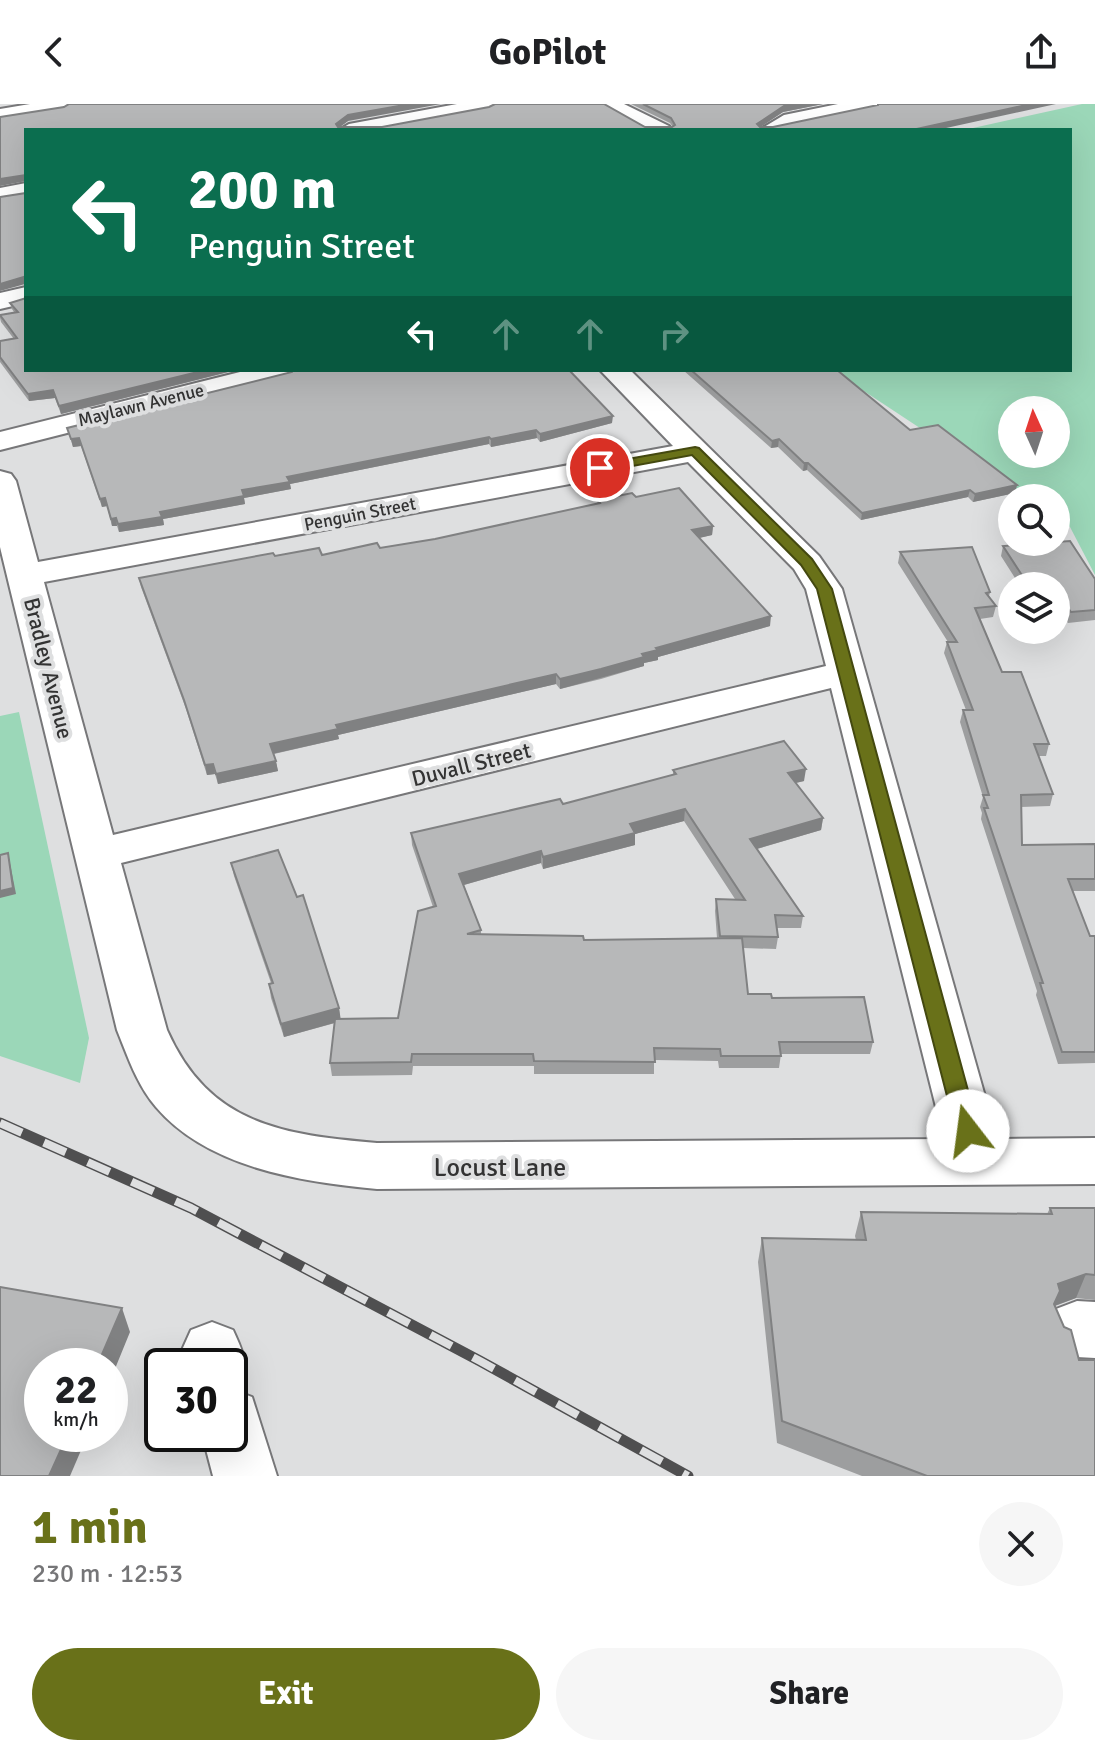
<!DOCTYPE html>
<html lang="en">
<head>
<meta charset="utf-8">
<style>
  body { margin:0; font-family:Signika,sans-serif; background:#f6f6f6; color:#202124; height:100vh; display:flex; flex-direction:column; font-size:30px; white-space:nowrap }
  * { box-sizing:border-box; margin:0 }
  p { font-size:26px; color:#757577 }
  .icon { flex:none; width:44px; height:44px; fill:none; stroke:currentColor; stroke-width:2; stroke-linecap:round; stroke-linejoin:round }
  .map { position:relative; height:1372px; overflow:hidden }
  .side { display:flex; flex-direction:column; background:#fff; flex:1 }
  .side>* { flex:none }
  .banner { position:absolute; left:24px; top:24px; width:1048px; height:244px; border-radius:0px; box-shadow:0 8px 32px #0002; background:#0b6e4f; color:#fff; overflow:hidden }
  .needle { width:52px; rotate:357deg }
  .controls { position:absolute; left:998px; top:292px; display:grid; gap:16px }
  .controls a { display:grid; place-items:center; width:72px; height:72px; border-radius:50%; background:#fff; box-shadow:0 8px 32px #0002; font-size:40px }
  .speed { position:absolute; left:24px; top:1244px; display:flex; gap:16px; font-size:40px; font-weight:700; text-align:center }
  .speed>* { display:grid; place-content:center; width:104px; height:104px; border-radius:50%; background:#fff; box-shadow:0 8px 32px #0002; line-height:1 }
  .speed small { font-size:20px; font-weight:400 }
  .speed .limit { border:4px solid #111; border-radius:12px; background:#fff; color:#111 }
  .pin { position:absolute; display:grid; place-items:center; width:68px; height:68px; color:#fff; margin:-34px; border:4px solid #fff; border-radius:50%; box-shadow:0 2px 8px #0007 }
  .me { position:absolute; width:88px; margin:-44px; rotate:345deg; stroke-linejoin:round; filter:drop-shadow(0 0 6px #0008) }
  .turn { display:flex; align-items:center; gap:28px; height:168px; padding:0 32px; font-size:36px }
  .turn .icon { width:104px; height:104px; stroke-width:2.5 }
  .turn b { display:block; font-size:56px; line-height:68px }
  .lanes { display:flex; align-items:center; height:76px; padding:0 32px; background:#0003; justify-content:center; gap:40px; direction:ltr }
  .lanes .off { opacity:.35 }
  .round { display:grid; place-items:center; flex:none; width:84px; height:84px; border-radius:42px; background:#f6f6f6 }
  .headline { display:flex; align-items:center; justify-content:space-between; height:136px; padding:0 32px }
  h1 { font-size:48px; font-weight:800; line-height:60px; color:#697119 }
  .button { display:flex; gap:16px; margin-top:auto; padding:16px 32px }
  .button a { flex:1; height:92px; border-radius:48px; background:#697119; color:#fff; font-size:32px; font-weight:800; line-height:92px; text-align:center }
  .button a+a { background:#f6f6f6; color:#202124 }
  header { display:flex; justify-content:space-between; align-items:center; height:104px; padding:0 32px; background:#fff; font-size:36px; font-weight:800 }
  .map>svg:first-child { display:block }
  .green { fill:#9bd7b8; fill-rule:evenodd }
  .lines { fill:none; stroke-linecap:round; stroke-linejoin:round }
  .minor-casing { stroke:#777779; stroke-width:4 }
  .minor { fill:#fff; fill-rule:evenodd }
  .rail-casing { stroke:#4f4f50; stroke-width:11 }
  .rail { stroke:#dedfe0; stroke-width:8; stroke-dasharray:24; stroke-linecap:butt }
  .wall { fill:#9d9e9f; fill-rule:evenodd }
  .shaded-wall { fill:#808182 }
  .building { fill:#b7b8b9; stroke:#808182; stroke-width:2 }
  .route { fill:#697119; stroke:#444910; stroke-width:2 }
  .labels { text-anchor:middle; stroke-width:8; stroke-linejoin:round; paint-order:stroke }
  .far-street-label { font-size:18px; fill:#333; stroke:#dedfe0 }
  .street-label { font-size:22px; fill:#333; stroke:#dedfe0 }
  .near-street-label { font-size:26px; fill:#333; stroke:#dedfe0 }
</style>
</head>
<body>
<header><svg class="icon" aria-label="back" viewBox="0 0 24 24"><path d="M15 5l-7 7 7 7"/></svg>GoPilot<svg class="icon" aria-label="share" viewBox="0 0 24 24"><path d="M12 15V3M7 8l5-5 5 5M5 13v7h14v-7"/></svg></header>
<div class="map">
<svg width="1095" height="1372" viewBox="0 0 1095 1372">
  <rect width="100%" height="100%" fill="#dedfe0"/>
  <!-- green -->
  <g class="green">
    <path d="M1082,0H1095V471L1070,423L1056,414V394H1026L832,266H1070V26H964ZM1012,306H1056V350H1012Z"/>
    <path d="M19,608L89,934L80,979L0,952V612Z"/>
  </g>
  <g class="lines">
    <!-- minor casing -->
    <g class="minor-casing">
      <g id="minor">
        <path d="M30,0H75L65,6L0,17V5Z"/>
        <path d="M457,0H499L489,6L382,26H339L349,20Z"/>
        <path d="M598,0H624L669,22L672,26H646Z"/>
        <path d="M838,0H879L876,4C841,13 793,26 759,26L784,11Z"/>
        <path d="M26,79V93L0,98V84Z"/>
        <path d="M26,183V199L0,205V189Z"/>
        <path d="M248,266H296L292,272L0,346V328Z"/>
        <path d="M600,266H630L819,452L842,485L997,1035L1095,1034V1080L377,1085C302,1078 208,1064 156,1003C137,981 128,953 117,926L0,443V367L11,370L16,377L38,458L673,342ZM688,358L794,465L806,485L826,562L113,731L44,478ZM831,584L944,1035L377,1039C283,1031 209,1021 167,926L121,759Z"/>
        <path d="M1077,1197L1095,1198V1254L1077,1253L1056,1245L1047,1225L1056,1205Z"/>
        <path d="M212,1218L233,1226C244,1251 249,1257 237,1282L231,1285L252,1293L277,1372H213L202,1330H230V1262H186L182,1246L191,1226Z"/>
      </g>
    </g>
    <!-- minor -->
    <use href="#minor" class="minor"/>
    <!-- rail casing -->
    <g class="rail-casing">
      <path id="rail" d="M0,1019L191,1104L480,1257L688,1372"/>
    </g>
    <!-- rail -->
    <use href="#rail" class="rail"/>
  </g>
  <!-- wall -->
  <g class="wall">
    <path d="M631,0H823L783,8L760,23L26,26L348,17L339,23H673L670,19Z"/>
    <path d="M10,199L236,266L61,310L55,294L29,297L0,258V237L14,235L1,218L0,214V212L14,208L12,205Z"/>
    <path d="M683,266H837L910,326L1017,381L1015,389L973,398L968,393L861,416L807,366L803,367L778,343L771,344Z"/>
    <path d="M292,268L612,319L540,338L537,334L491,343L489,340L290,380L291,385L244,394L245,400L163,415L164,421L119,428L117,422H112L107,402L102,403L81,342L73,343L67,324Z"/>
    <path d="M636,393L713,422L712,431L698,434L770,522L658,553V556L644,559V562L601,575L560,585L556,580L338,631L339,635L274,650L278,667L218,680L215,670L207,671L186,605L141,483L139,474L275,452L322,451L380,444L435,435L597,400L598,396Z"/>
    <path d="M1003,442L1095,475V516L1068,519L1056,503V482H1020L1001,452Z"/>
    <path d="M900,448L990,488L989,492L996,502L993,513L980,515L1002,568L1049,640L1046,652H1038L1053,690L1050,702L1021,703L1022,741L1095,740V787H1072L1090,832H1095V959L1058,960L1036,891L1037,887L981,715L982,709L980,703L983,693L960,618L963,606H966L944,549L947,538H948L898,459Z"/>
    <path d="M673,666L804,677L796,679L823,714L821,726L757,745L803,812L801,824H777L778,833L776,845L743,844L748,890L772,894L873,938L870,950H781L779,964H719L718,957L654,956V970H534V962H413L412,971L332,972L330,959L335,919L284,933L271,894L269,880L271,879L234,772L231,759L339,904L340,915L398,914L433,803L412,741L411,729L563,700L673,671ZM684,717L735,795H716L715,807L717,834L584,836L481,830V826L464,781L541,759L543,765L635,741V730Z"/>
    <path d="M1050,1104H1095V1196L1076,1194L1055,1202L1095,1372H862L777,1339L758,1158L762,1134L856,1136L855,1132L861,1108L1047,1110Z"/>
  </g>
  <!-- shaded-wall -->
  <g class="shaded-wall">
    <path d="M410,0H441L348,17L336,26V20L348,11Z"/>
    <path d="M796,0H823L783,8L756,26L757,20L784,2Z"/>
    <path d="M1031,0H1056L937,26H912Z"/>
    <path d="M26,71V77L0,82V75Z"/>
    <path d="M24,173L25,180L0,187V180Z"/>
    <path d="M206,266H236L61,310L59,302Z"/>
    <path d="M53,286L55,294L29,297L28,290Z"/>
    <path d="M613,312L612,319L540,338V330Z"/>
    <path d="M536,326L537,334L491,343V335Z"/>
    <path d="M489,333V340L290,380L291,385L244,394L245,400L163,415L164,421L119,428L118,420L287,373Z"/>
    <path d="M79,334L81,342L73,343L71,335Z"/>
    <path d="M779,335L778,343L771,344L772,337Z"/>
    <path d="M804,359H808L807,366L803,367Z"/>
    <path d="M1017,381L1015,389L973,398L975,390Z"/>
    <path d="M970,386L968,393L861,416L862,409Z"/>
    <path d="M105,394L107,402L102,403L100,395Z"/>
    <path d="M116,414L117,422H112L111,415Z"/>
    <path d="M713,422L712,431L691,436L692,426Z"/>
    <path d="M1049,479L1048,482H1029Z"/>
    <path d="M771,512L770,522L658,553V556L644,559V562L560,585V575L642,550L656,544Z"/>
    <path d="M556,570V580L338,631L339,635L272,650L270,640L336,621Z"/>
    <path d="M276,657L278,667L218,680L216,670Z"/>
    <path d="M213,660L215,670L207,671L205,661Z"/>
    <path d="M806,665L804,677L786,681L788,669Z"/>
    <path d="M685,705L684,717L635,730V741L543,765V753L630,720Z"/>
    <path d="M823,714L821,726L749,747L750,735Z"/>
    <path d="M541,747V759L460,782L459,770Z"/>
    <path d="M8,749L16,790L0,794V787Z"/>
    <path d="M339,904L341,917L284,933L281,920Z"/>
    <path d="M1086,1170L1076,1194L1054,1202L1058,1180Z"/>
    <path d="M122,1204L130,1228L110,1277V1262H97Z"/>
    <path d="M68,1330H88L70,1372H49Z"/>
  </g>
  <!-- building -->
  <g class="building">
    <path d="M69,0H410L348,11L336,20L338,23H382L489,3L495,0H604L645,23H672L675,21L671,14L643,0H796L784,2L757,20L760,23H773L878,1V0H1031L912,26H26V71L0,75V13L64,3Z"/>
    <path d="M26,89V175L24,173L0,180V93Z"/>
    <path d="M26,194V266H206L59,302L53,286L28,290L0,253V237L17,234L0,211L18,208L10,199Z"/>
    <path d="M293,266H569L613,312L540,330L536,326L491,335L489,333L287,373L290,378L242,386L244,392L160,408L162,413L118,420L116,414L111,415L105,394L100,395L79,334L71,335L67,324L292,268Z"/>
    <path d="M691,266H837L910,326L938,321L1017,381L975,390L970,386L862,409L808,359H804L779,335L772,337Z"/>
    <path d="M679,384L713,422L692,426L771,512L656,544L658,546L642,550L644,553L601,565L560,575L556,570L336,621L338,625L270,640L276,657L216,670L213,660L205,661L184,596L139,474L273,449L275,452L319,444L322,451L377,439L380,444L435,435L600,399L598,396L632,389L636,393Z"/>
    <path d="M1070,437L1095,475V506L1071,508L1056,488V482H1051L1049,479L1029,482L1003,442Z"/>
    <path d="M972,443L990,488L986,489L996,502L975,504L1002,568H1021L1049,640H1034L1053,690L1021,691L1022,741L1095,740V775H1068L1090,832H1095V948H1062L1040,879H1043L984,704H988L983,691H989L963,606H973L947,538H957L900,448Z"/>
    <path d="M784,637L806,665L788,669L823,714L750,735L803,812L775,811L778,833L720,832L716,795L745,796L685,705L630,720L635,729L543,753L541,747L459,770L481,826L467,830L583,832L584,836L742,834L748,890H771L772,894L864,893L873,938H779L781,952H721L720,945L654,944L655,958L534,957L533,950H412L411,958L330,959L335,915L398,914L418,807L436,802L411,729L560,695L563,700L676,670L673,666Z"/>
    <path d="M278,746L297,793L303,791L339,904L281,920L269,880L273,879L231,759Z"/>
    <path d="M8,749L13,784L0,787V751Z"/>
    <path d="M1050,1104H1095V1171L1086,1170L1058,1180L1060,1187L1054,1200L1064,1223L1071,1226L1079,1256H1095V1372H927L782,1317L762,1134L866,1136L861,1108L1052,1110Z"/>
    <path d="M0,1183L122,1204L97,1262H42V1330H68L49,1372H0Z"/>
  </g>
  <!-- route -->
  <path class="route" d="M695,343L699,344L812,455L832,485L979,1027L976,1034L968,1036L960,1034L956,1027L817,485L801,461L692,351L600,368L593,364L600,360Z"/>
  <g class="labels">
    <!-- far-street labels -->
    <g class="far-street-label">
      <text transform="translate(141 301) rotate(-14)" y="6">Maylawn Avenue</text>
      <text transform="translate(360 410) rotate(-11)" y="6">Penguin Street</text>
    </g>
    <!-- street labels -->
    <g class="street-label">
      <text transform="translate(49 564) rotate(76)" y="8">Bradley Avenue</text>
      <text transform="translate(471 660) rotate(-14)" y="8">Duvall Street</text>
    </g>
    <!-- near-street labels -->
    <g class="near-street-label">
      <text x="500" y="1072">Locust Lane</text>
    </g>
  </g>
</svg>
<div class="controls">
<a><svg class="needle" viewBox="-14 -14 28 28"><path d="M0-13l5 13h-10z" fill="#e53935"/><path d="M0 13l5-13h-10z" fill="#757577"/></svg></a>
<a><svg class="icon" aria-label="search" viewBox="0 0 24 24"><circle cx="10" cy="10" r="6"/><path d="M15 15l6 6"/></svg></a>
<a><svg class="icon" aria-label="layers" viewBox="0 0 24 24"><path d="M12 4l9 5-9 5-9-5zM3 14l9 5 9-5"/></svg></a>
</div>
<div class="speed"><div>22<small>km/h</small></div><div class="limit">30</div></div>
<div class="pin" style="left:600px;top:364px;background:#d93025"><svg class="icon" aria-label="arrive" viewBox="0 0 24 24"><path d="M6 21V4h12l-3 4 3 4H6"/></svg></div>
<svg class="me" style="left:968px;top:1027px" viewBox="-20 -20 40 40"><circle r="19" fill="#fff"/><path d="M0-13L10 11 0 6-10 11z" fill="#697119"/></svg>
<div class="banner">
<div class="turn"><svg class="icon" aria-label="left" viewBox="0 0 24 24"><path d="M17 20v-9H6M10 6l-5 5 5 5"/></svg><div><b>200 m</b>Penguin Street</div></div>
<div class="lanes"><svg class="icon" aria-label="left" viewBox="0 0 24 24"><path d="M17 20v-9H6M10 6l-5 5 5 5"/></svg><svg class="icon off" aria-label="ahead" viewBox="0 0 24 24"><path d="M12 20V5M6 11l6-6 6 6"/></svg><svg class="icon off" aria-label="ahead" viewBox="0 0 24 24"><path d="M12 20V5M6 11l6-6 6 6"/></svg><svg class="icon off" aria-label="right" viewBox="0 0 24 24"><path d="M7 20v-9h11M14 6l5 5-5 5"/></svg></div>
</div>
</div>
<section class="side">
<div class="headline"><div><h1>1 min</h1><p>230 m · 12:53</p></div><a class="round"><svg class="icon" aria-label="close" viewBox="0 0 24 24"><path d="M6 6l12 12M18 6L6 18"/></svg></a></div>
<div class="button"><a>Exit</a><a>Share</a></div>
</section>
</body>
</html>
